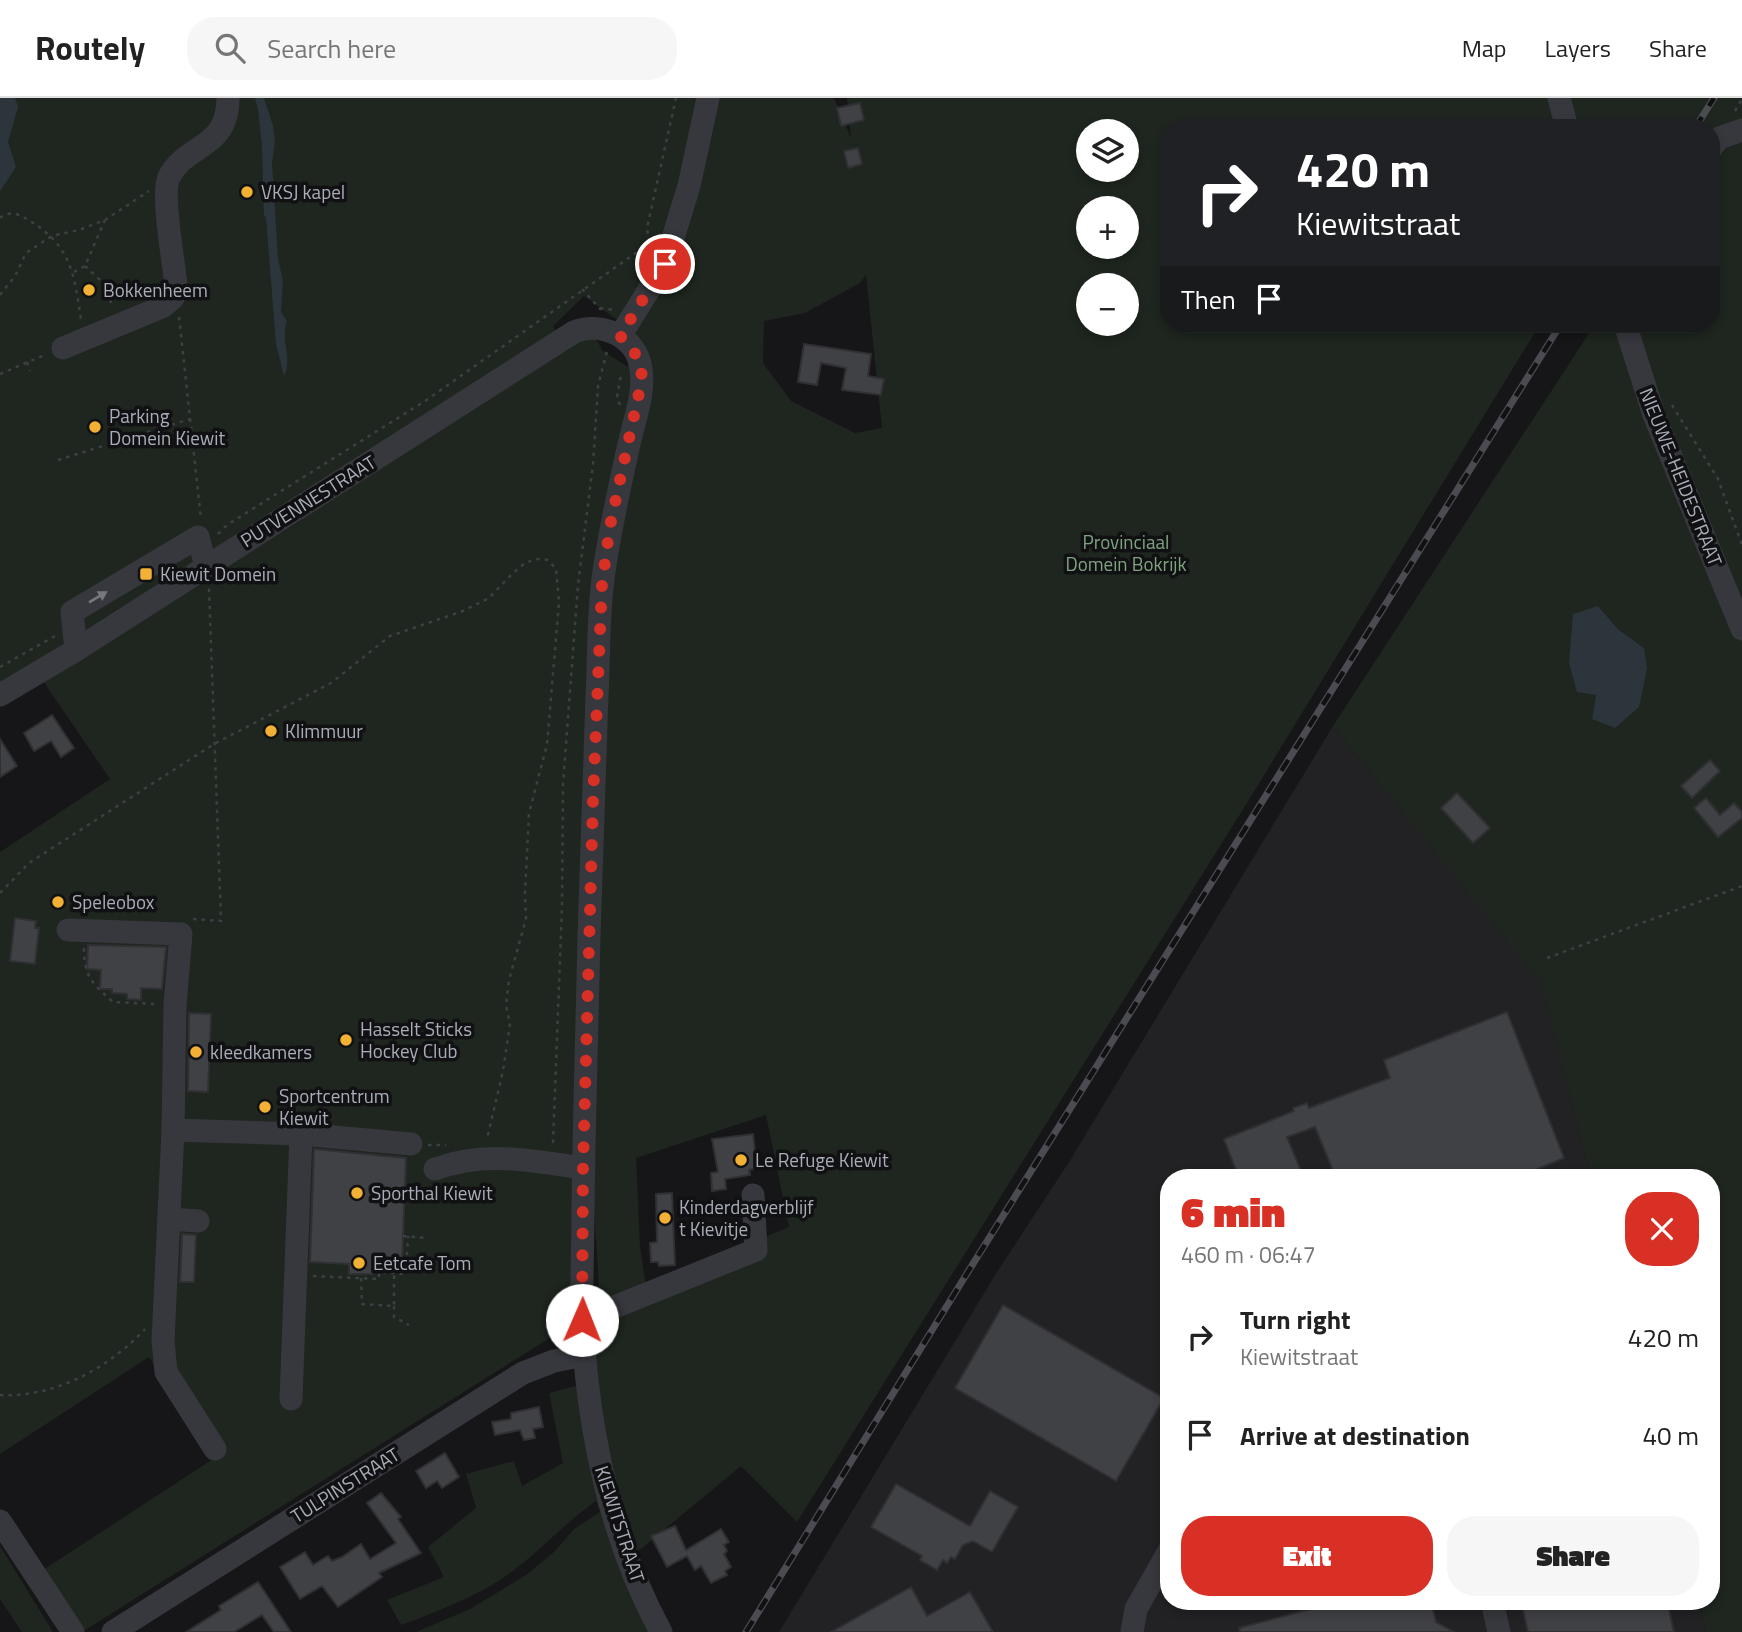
<!DOCTYPE html>
<html lang="en">
<head>
<meta charset="utf-8">
<style>
  body { margin:0; font-family:"Titillium Web",sans-serif; background:#f6f6f6; color:#222; height:100vh; display:flex; flex-direction:column; font-size:26px; white-space:nowrap }
  * { box-sizing:border-box; margin:0 }
  p { font-size:23px; color:#767676 }
  .icon { flex:none; width:38px; height:38px; fill:none; stroke:currentColor; stroke-width:2; stroke-linecap:round; stroke-linejoin:round }
  .map { position:relative; flex:1; overflow:hidden }
  .drawer { position:absolute; left:1160px; top:1071px; width:560px; height:441px; display:flex; flex-direction:column; background:#fff; border-radius:28px; box-shadow:0 4px 10px #0003 }
  .drawer>* { flex:none }
  .guide { position:absolute; left:1160px; top:21px; width:560px; height:214px; border-radius:28px; box-shadow:0 4px 10px #0003; background:#202124; color:#fff; overflow:hidden }
  .tools { position:absolute; left:1076px; top:21px; display:grid; gap:14px }
  .tools a { display:grid; place-items:center; width:63px; height:63px; border-radius:50%; background:#fff; box-shadow:0 4px 10px #0003; font-size:35px }
  .pin { position:absolute; display:grid; place-items:center; width:60px; height:60px; color:#fff; margin:-30px; border:4px solid #fff; border-radius:50%; box-shadow:0 2px 7px #0007 }
  .me { position:absolute; width:77px; margin:-38px; rotate:1deg; stroke-linejoin:round; filter:drop-shadow(0 0 5px #0008) }
  .turn { display:flex; align-items:center; gap:24px; height:147px; padding:0 21px; font-size:32px }
  .turn .icon { width:91px; height:91px; stroke-width:2.5 }
  .turn b { display:block; font-size:49px; line-height:60px }
  .then { display:flex; align-items:center; height:66px; padding:0 21px; background:#0003; gap:14px; font-size:26px }
  .round { display:grid; place-items:center; flex:none; width:74px; height:74px; border-radius:28px; background:#f6f6f6 }
  .head { display:flex; align-items:center; justify-content:space-between; height:119px; padding:0 21px }
  h1 { font-size:42px; font-weight:800; line-height:52px; color:#d93025 }
  .primary-button { display:flex; gap:14px; margin-top:auto; padding:14px 21px }
  .primary-button a { flex:1; height:80px; border-radius:28px; background:#d93025; color:#fff; font-size:28px; font-weight:800; line-height:80px; text-align:center }
  .primary-button a+a { background:#f6f6f6; color:#222 }
  ul { padding:0; list-style:none }
  li { display:flex; align-items:center; gap:21px; height:98px; padding:0 21px }
  li div { flex:1 }
  li b { display:block; font-size:26px }
  li em { font-style:normal }
  header { display:flex; align-items:center; gap:42px; box-sizing:border-box; height:98px; padding:0 35px; background:#fff; border-bottom:2px solid #e0e0e0 }
  header strong { font-size:33px }
  nav { display:flex; gap:38px; margin-inline-start:auto; font-size:24px }
  .search { width:490px; height:63px; background:#f6f6f6; display:flex; align-items:center; gap:18px; box-sizing:border-box; padding:0 24px; border-radius:28px; color:#767676; font-size:26px }
  .map>svg:first-child { display:block }
  .built { fill:#222225 }
  .green { fill:#1e261f; fill-rule:evenodd }
  .water { fill:#2c353c }
  .building { fill:#404145; stroke:#303034; stroke-width:2 }
  .lines { fill:none; stroke-linecap:round; stroke-linejoin:round }
  .path { stroke:#3d3f44; stroke-width:2.5; stroke-dasharray:3.5 5; stroke-linecap:butt }
  .minor { stroke:#37383d; stroke-width:23 }
  .rail-casing { stroke:#4a4c52; stroke-width:7 }
  .rail { stroke:#111113; stroke-width:4.5; stroke-dasharray:13; stroke-linecap:butt }
  .oneway { fill:#757881 }
  .route { stroke:#d93025; stroke-width:12; stroke-dasharray:0 21.6 }
  .poi-dot { fill:#f2b134; stroke:#111113; stroke-width:2.5 }
  .labels { text-anchor:middle; stroke-width:7; stroke-linejoin:round; paint-order:stroke }
  .poi-label { font-size:19px; fill:#a8adb8; stroke:#111113; text-anchor:start }
  .street-label { font-size:19px; fill:#a8adb8; stroke:#111113 }
  .park-label { font-size:19px; fill:#7fa381; stroke:#111113 }
</style>
</head>
<body>
<header>
<strong>Routely</strong>
<div class="search"><svg class="icon" aria-label="search" viewBox="0 0 24 24"><circle cx="10" cy="10" r="6"/><path d="M15 15l6 6"/></svg>Search here</div>
<nav><a>Map</a><a>Layers</a><a>Share</a></nav>
</header>
<div class="map">
<svg width="1742" height="1534" viewBox="0 0 1742 1534">
  <rect width="100%" height="100%" fill="#161618"/>
  <!-- built -->
  <path class="built" d="M1333,628L1543,886L1591,1080H1169V1503H1699L1706,1534H779L997,1174L1069,1064Z"/>
  <!-- green -->
  <g class="green">
    <path d="M0,0H834L851,40L847,0H1742V1534H1706L1699,1503H1712V1080H1591L1542,886L1333,628L1595,226H1712V30H1169V226H1540L1247,705L797,1424L741,1368L642,1450L621,1461L651,1534H416L470,1511L526,1477L555,1453L574,1431L600,1414L596,1403C566,1424 542,1451 513,1473C479,1498 440,1512 401,1527L387,1502L444,1479L428,1449L476,1410L466,1376L514,1363L522,1388L563,1365L549,1295L580,1287L577,1253L600,1208L591,1057L573,1201L556,1236L82,1534L40,1474L213,1361L149,1259L0,1356V754L110,681L43,583L302,422L293,402L0,586ZM1088,33H1127V72H1088ZM1088,110H1127V149H1088ZM866,177L882,330L855,335L791,303L763,265L764,223L805,215L860,185ZM1088,187H1127V226H1088ZM584,198L634,234L628,269L603,253L596,241H584L563,250L553,228ZM1598,508L1618,531L1644,550L1592,621L1596,597L1569,565L1572,543ZM766,1017L789,1129L646,1188L640,1148L636,1060Z"/>
    <path d="M0,1448L53,1534H22L0,1501Z"/>
  </g>
  <!-- water -->
  <g class="water">
    <path d="M0,0H15L18,9L8,44L16,69L0,93Z"/>
    <path d="M255,0H264L273,28L275,43L272,65L278,161L283,183L281,214L287,223C280,241 293,261 284,278L276,246L266,119L264,117L262,48L258,11Z"/>
    <path d="M1598,508L1618,531L1644,550L1647,570L1639,609L1615,630L1592,621L1596,597L1577,594L1569,565L1573,516Z"/>
  </g>
  <!-- building -->
  <g class="building">
    <path d="M860,5L864,22L841,28L837,10Z"/>
    <path d="M858,50L862,66L848,70L844,53Z"/>
    <path d="M804,246L871,256L868,278L884,281L881,297L842,292L846,270L821,265L817,287L798,284Z"/>
    <path d="M52,617L74,650L61,659L51,643L34,653L24,635Z"/>
    <path d="M0,641L17,668L0,679Z"/>
    <path d="M1710,662L1720,673L1692,700L1681,688Z"/>
    <path d="M1457,695L1490,730L1473,745L1441,710Z"/>
    <path d="M1706,700L1720,717L1734,705L1742,714V720L1718,739L1694,710Z"/>
    <path d="M15,820L36,823L35,830H39L35,866L10,863Z"/>
    <path d="M88,847L166,849L162,891L141,890V902L127,901V896L112,895V891H100L101,872L87,871Z"/>
    <path d="M1507,914L1564,1060L1530,1074L1532,1080H1336L1315,1029L1287,1039L1304,1080H1239L1224,1041L1294,1013L1293,1010L1307,1005L1309,1010L1390,980L1384,962Z"/>
    <path d="M189,915L211,916L208,994L188,993Z"/>
    <path d="M753,1036L757,1070L749,1072L750,1077L725,1081L726,1091L712,1093L711,1075L718,1074L712,1041Z"/>
    <path d="M314,1051L406,1060L402,1168L373,1166L372,1176H349V1166L310,1164Z"/>
    <path d="M672,1095L675,1167L659,1168L658,1164H651L650,1145L657,1144L656,1096Z"/>
    <path d="M182,1136L196,1137L194,1184H180Z"/>
    <path d="M1003,1207L1164,1300L1116,1383L955,1290Z"/>
    <path d="M539,1309L543,1329L533,1331L535,1340L524,1342L520,1332L495,1337L492,1324L511,1321V1315Z"/>
    <path d="M445,1355L459,1379L442,1390L437,1383L426,1390L416,1373Z"/>
    <path d="M896,1386L970,1428L990,1393L1018,1409L992,1454L973,1443L963,1447L955,1461L951,1459L947,1465L943,1462L937,1472L920,1462L922,1458L871,1429Z"/>
    <path d="M381,1395L401,1419L398,1421L421,1455L379,1475L382,1479L338,1509L322,1488L300,1501L280,1469L305,1454L313,1467L328,1458L332,1463L342,1459L361,1446L370,1461L396,1445L367,1405Z"/>
    <path d="M675,1428L686,1452L721,1431L729,1444L724,1447L727,1453L724,1456L731,1469L725,1473L727,1477L711,1485L701,1468L695,1472L687,1458L667,1469L651,1438Z"/>
    <path d="M258,1484L291,1534H274L262,1517L234,1534H186L221,1512L219,1508Z"/>
    <path d="M911,1489L927,1518L970,1494L993,1534H831Z"/>
    <path d="M1341,1503H1431L1436,1524L1454,1534H1240L1239,1530Z"/>
    <path d="M1521,1503H1667L1674,1534H1528Z"/>
  </g>
  <g class="lines">
    <!-- path -->
    <g class="path">
      <path d="M1735,13L1742,1"/>
      <path d="M0,120C8,113 17,115 25,120C71,146 74,174 81,222"/>
      <path d="M649,144L647,130L676,0"/>
      <path d="M85,168L99,181L113,208"/>
      <path d="M74,174L85,168L105,122"/>
      <path d="M582,191L601,212"/>
      <path d="M0,197L15,178L26,155L52,138L79,132L105,122L149,93"/>
      <path d="M600,210L614,212"/>
      <path d="M179,219L201,421"/>
      <path d="M27,264L30,273"/>
      <path d="M0,276L47,256"/>
      <path d="M620,307L617,299L621,276"/>
      <path d="M1672,307L1718,381L1742,447"/>
      <path d="M58,362L190,321"/>
      <path d="M218,436L227,427L425,303L650,145"/>
      <path d="M0,569L55,538"/>
      <path d="M0,795L29,765L214,646L331,585L390,538L463,513L489,500L512,476L525,465L536,461L548,462L556,471L559,504L547,647L529,715L525,795L526,821L509,882L506,907L510,926L503,973L487,1041"/>
      <path d="M193,821L221,823L209,490"/>
      <path d="M84,850C84,879 92,885 113,904L156,906"/>
      <path d="M1547,860L1742,788"/>
      <path d="M553,1045L562,809L563,686L578,487L593,366L598,288L607,253"/>
      <path d="M428,1047H446"/>
      <path d="M403,1138L426,1140"/>
      <path d="M313,1178L379,1181V1174L406,1176L408,1138"/>
      <path d="M361,1180L362,1206L394,1208V1176"/>
      <path d="M394,1208V1219L409,1227"/>
      <path d="M0,1297C54,1300 109,1270 145,1231"/>
    </g>
    <!-- minor -->
    <g class="minor">
      <path d="M1559,0L1567,30"/>
      <path d="M1712,49L1719,40L1742,32"/>
      <path d="M1625,226L1654,317L1742,531"/>
      <path d="M620,238L665,166L689,88L708,0"/>
      <path d="M63,250L162,209L173,200L176,187C174,166 161,95 169,79C186,45 228,52 228,0"/>
      <path d="M76,552L72,514L198,439L206,468"/>
      <path d="M0,597L76,552L574,234C603,223 637,239 641,271C645,295 634,323 629,346C619,391 609,435 603,481C598,519 599,559 597,598C594,678 591,758 589,838C587,930 584,1022 583,1113C583,1150 581,1187 582,1223C588,1330 609,1439 661,1534"/>
      <path d="M68,832L181,836L175,907L173,1032L163,1243L166,1274L215,1351"/>
      <path d="M173,1032L301,1036L411,1046"/>
      <path d="M435,1071C487,1052 530,1063 583,1070"/>
      <path d="M169,1121L198,1123"/>
      <path d="M582,1222L756,1152L753,1097"/>
      <path d="M291,1301L301,1036"/>
      <path d="M0,1423L73,1534"/>
      <path d="M1492,1503L1499,1534"/>
      <path d="M113,1534L523,1275L554,1263L585,1257"/>
      <path d="M1132,1534L1136,1511L1169,1453"/>
    </g>
    <!-- rail casing -->
    <g class="rail-casing">
      <g id="rail">
        <path d="M1695,30L1714,0"/>
        <path d="M746,1534L966,1177L1561,226"/>
      </g>
    </g>
    <!-- rail -->
    <use href="#rail" class="rail"/>
  </g>
  <!-- one-way arrows -->
  <defs><path id="oneway-solid" d="M-6-.8H1V-3.2L6.5 0L1 3.2V.8H-6Z" transform="scale(1.75)"/></defs>
  <use class="oneway" href="#oneway-solid" transform="translate(98 499) rotate(-31)"/>
  <g class="lines">
    <!-- route -->
    <path class="route" d="M582,1222L583,1070L593,702L602,486L610,428L642,281C641,262 634,251 620,238L665,166"/>
  </g>
  <!-- markers -->
  <g class="poi-dot">
    <circle cx="247" cy="94" r="7"/>
    <circle cx="89" cy="192" r="7"/>
    <circle cx="95" cy="329" r="7"/>
    <rect x="139" y="469" width="14" height="14" rx="3.5"/>
    <circle cx="271" cy="633" r="7"/>
    <circle cx="58" cy="804" r="7"/>
    <circle cx="346" cy="942" r="7"/>
    <circle cx="196" cy="954" r="7"/>
    <circle cx="265" cy="1009" r="7"/>
    <circle cx="741" cy="1062" r="7"/>
    <circle cx="357" cy="1095" r="7"/>
    <circle cx="665" cy="1120" r="7"/>
    <circle cx="359" cy="1165" r="7"/>
  </g>
  <g class="labels">
    <!-- poi labels -->
    <g class="poi-label">
      <text x="261" y="101">VKSJ kapel</text>
      <text x="103" y="199">Bokkenheem</text>
      <text x="109" y="325">Parking<tspan x="109" dy="22">Domein Kiewit</tspan></text>
      <text x="160" y="483">Kiewit Domein</text>
      <text x="285" y="640">Klimmuur</text>
      <text x="72" y="811">Speleobox</text>
      <text x="360" y="938">Hasselt Sticks<tspan x="360" dy="22">Hockey Club</tspan></text>
      <text x="210" y="961">kleedkamers</text>
      <text x="279" y="1005">Sportcentrum<tspan x="279" dy="22">Kiewit</tspan></text>
      <text x="755" y="1069">Le Refuge Kiewit</text>
      <text x="371" y="1102">Sporthal Kiewit</text>
      <text x="679" y="1116">Kinderdagverblijf<tspan x="679" dy="22">t Kievitje</tspan></text>
      <text x="373" y="1172">Eetcafe Tom</text>
    </g>
    <!-- street labels -->
    <g class="street-label">
      <text transform="translate(1681 379) rotate(68)" y="7">NIEUWE-HEIDESTRAAT</text>
      <text transform="translate(308 403) rotate(-32)" y="7">PUTVENNESTRAAT</text>
      <text transform="translate(345 1387) rotate(-32)" y="7">TULPINSTRAAT</text>
      <text transform="translate(620 1426) rotate(72)" y="7">KIEWITSTRAAT</text>
    </g>
    <!-- park labels -->
    <g class="park-label">
      <text x="1126" y="451">Provinciaal<tspan x="1126" dy="22">Domein Bokrijk</tspan></text>
    </g>
  </g>
</svg>
<div class="tools">
<a><svg class="icon" aria-label="layers" viewBox="0 0 24 24"><path d="M12 4l9 5-9 5-9-5zM3 14l9 5 9-5"/></svg></a>
<a>+</a>
<a>−</a>
</div>
<div class="pin" style="left:665px;top:166px;background:#d93025"><svg class="icon" aria-label="arrive" viewBox="0 0 24 24"><path d="M6 21V4h12l-3 4 3 4H6"/></svg></div>
<svg class="me" style="left:582px;top:1222px" viewBox="-20 -20 40 40"><circle r="19" fill="#fff"/><path d="M0-13L10 11 0 6-10 11z" fill="#d93025"/></svg>
<div class="guide">
<div class="turn"><svg class="icon" aria-label="right" viewBox="0 0 24 24"><path d="M7 20v-9h11M14 6l5 5-5 5"/></svg><div><b>420 m</b>Kiewitstraat</div></div>
<div class="then">Then<svg class="icon" aria-label="arrive" viewBox="0 0 24 24"><path d="M6 21V4h12l-3 4 3 4H6"/></svg></div>
</div>
<section class="drawer">
<div class="head"><div><h1>6 min</h1><p>460 m · 06:47</p></div><a class="round" style="background:#d93025;color:#fff"><svg class="icon" aria-label="close" viewBox="0 0 24 24"><path d="M6 6l12 12M18 6L6 18"/></svg></a></div>
<ul>
<li><svg class="icon" aria-label="right" viewBox="0 0 24 24"><path d="M7 20v-9h11M14 6l5 5-5 5"/></svg><div><b>Turn right</b><p>Kiewitstraat</p></div><em>420 m</em></li>
<li><svg class="icon" aria-label="arrive" viewBox="0 0 24 24"><path d="M6 21V4h12l-3 4 3 4H6"/></svg><div><b>Arrive at destination</b></div><em>40 m</em></li>
</ul>
<div class="primary-button"><a>Exit</a><a>Share</a></div>
</section>
</div>
</body>
</html>
